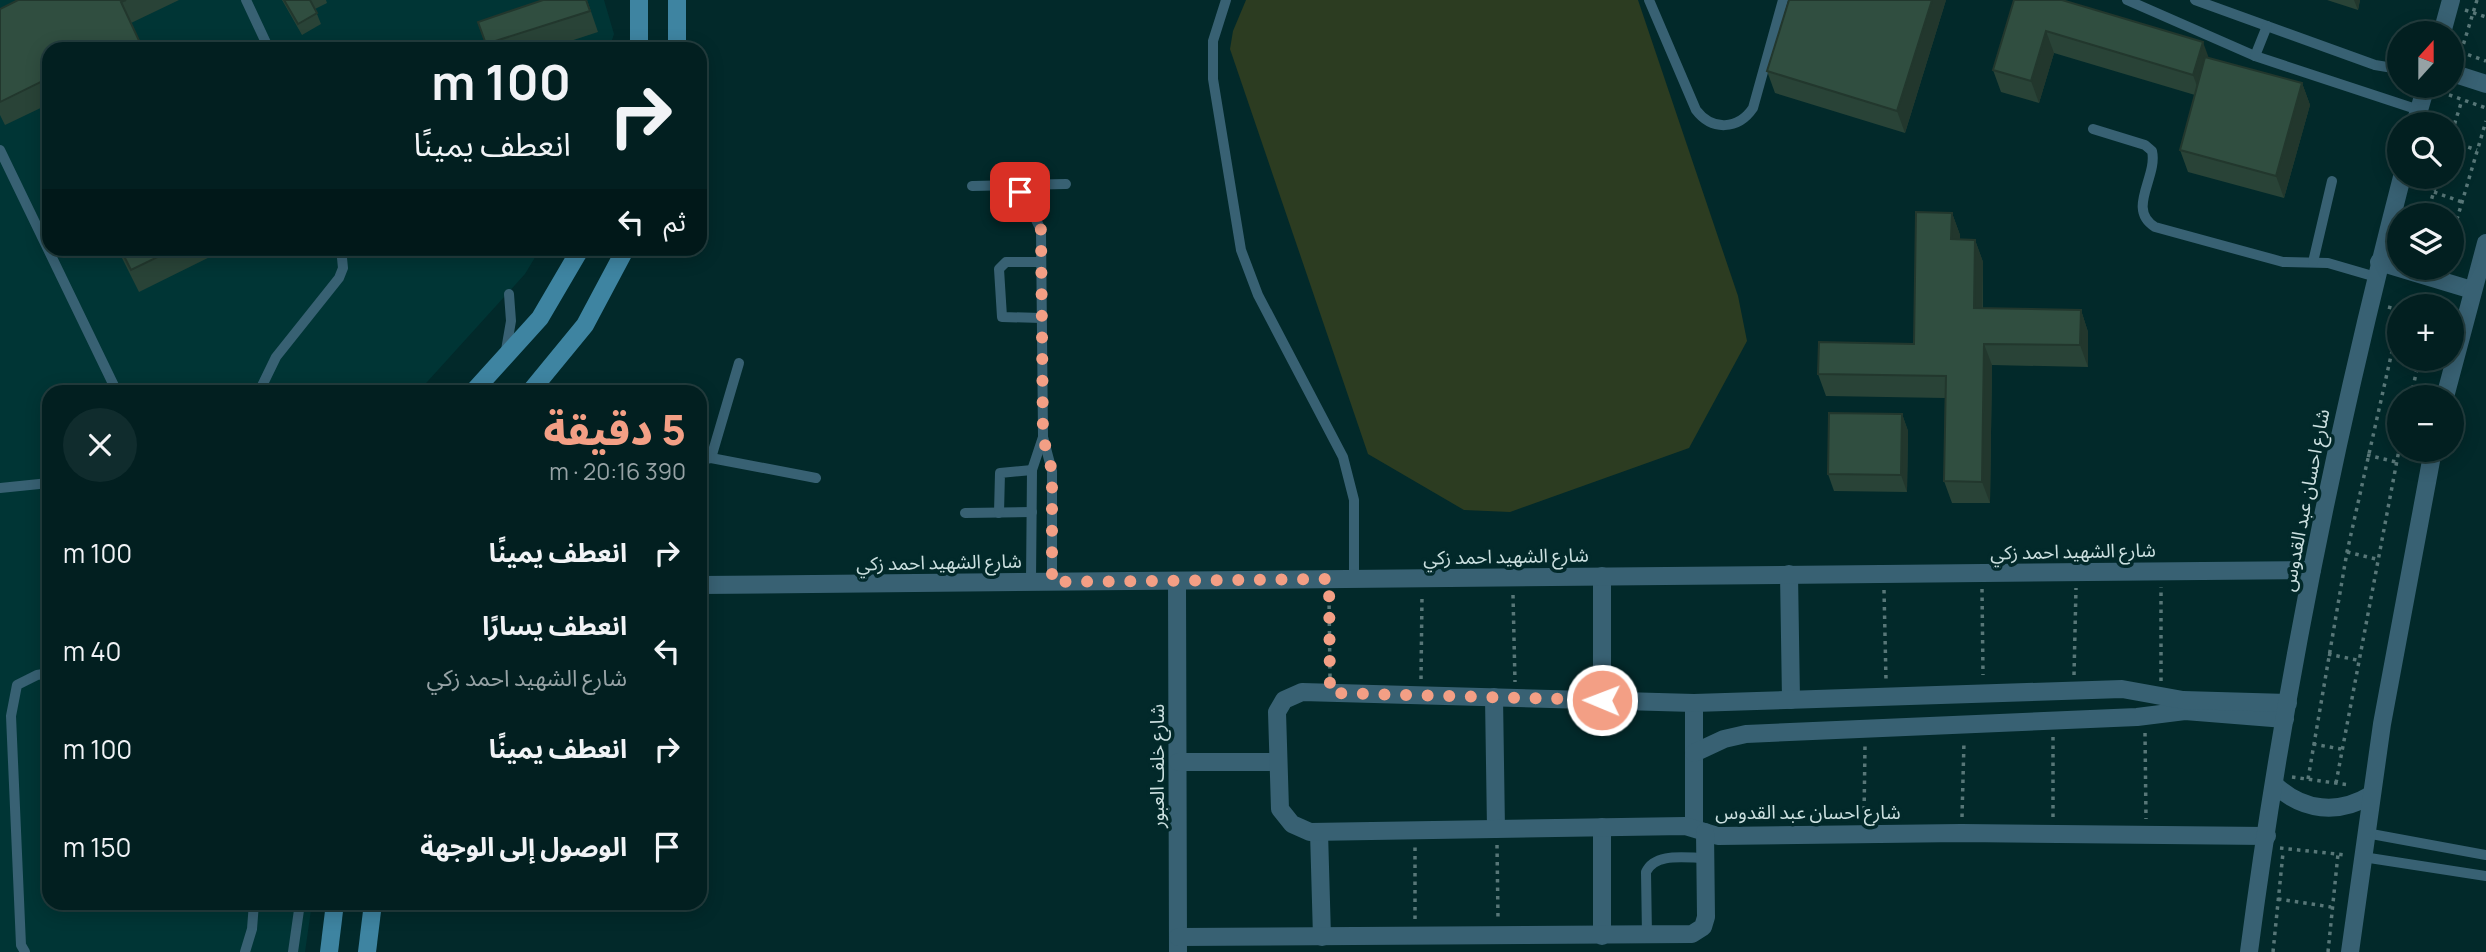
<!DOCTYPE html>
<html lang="ar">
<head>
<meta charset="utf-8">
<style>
  body { margin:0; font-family:Manrope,"Noto Sans Arabic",sans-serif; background:#102c2d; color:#f1f3f6; direction:rtl; height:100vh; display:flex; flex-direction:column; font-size:26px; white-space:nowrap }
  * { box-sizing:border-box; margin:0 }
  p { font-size:23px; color:#96a2a5 }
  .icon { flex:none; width:38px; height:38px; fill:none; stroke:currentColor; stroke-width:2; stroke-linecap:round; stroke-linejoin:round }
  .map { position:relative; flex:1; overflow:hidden; direction:ltr }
  .side { position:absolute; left:42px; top:385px; width:665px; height:525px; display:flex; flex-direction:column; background:#021f20; border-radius:21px; box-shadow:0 4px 18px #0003,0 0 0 2px #233d3e; direction:rtl }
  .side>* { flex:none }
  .guide { position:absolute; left:42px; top:42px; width:665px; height:214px; border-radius:21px; box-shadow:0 4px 18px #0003,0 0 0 2px #233d3e; direction:rtl; background:#021f20; color:#f1f3f6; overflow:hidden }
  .needle { width:46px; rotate:21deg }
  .buttons { position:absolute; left:2387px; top:21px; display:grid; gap:14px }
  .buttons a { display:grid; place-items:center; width:77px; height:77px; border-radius:50%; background:#021f20; box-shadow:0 4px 18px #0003,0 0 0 2px #233d3e; font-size:35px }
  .pin { position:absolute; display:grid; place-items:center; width:60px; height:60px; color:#fff; margin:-30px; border-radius:14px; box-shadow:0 4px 10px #0006 }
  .me { position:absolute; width:77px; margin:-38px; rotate:271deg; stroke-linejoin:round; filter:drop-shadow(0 0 5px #0008) }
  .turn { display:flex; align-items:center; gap:24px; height:147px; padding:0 21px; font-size:32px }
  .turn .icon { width:91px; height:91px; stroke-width:2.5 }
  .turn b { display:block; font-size:49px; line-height:60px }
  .then { display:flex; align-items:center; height:66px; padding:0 21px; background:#0003; gap:14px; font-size:26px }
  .round { display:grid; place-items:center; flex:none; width:74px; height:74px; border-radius:37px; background:#102c2d }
  .head { display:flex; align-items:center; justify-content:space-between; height:119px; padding:0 21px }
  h1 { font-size:42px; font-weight:800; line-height:52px; color:#f39f85 }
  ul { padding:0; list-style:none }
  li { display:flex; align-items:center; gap:21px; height:98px; padding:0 21px }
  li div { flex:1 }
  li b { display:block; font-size:26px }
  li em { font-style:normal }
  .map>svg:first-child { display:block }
  .built { fill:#003535 }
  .park { fill:#2c3c21 }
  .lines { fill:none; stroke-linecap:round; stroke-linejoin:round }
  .path { stroke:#587778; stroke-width:3.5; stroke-dasharray:3.5 5; stroke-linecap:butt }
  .service { stroke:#386173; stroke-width:10 }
  .minor { stroke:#386173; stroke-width:18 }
  .tertiary { stroke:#386173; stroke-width:18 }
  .secondary { stroke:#3e84a1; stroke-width:18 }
  .wall { fill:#294337 }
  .shaded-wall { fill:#22372d }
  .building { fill:#304e40; stroke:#22372d; stroke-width:2 }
  .route { stroke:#f39f85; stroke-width:12; stroke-dasharray:0 21.6 }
  .labels { text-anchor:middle; stroke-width:7; stroke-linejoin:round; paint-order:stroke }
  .street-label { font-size:19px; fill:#cce0e0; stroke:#02292a }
</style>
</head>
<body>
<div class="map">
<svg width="2486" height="952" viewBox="0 0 2486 952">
  <rect width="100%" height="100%" fill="#02292a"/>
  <!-- built -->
  <path class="built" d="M0,0H604L614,34L609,49H49V248L540,249L525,274L418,392H49V903H312L305,952H0Z"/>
  <!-- park -->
  <path class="park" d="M1246,0H1638L1738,296L1747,341L1689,448L1510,512L1464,510L1368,454L1230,49L1233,31Z"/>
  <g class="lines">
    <!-- path -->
    <g class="path">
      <path d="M2465,10L2486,17"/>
      <path d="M2452,49L2486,61"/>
      <path d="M2461,52L2477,0"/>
      <path d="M2441,92L2486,108"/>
      <path d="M2452,132L2462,100"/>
      <path d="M2452,142L2477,150"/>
      <path d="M2434,192L2462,202"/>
      <path d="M2427,215L2438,177"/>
      <path d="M2452,236L2486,121"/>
      <path d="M2452,242L2466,247"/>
      <path d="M2388,307L2399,310"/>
      <path d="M2392,350L2399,353"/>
      <path d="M2411,397L2419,359"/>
      <path d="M2367,455L2396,462"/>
      <path d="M2347,552L2376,559"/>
      <path d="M1982,589L1983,675"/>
      <path d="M1884,590L1886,680"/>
      <path d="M1513,595L1515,682"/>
      <path d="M1329,597L1330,677"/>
      <path d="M2328,654L2357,660"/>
      <path d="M2074,675L2076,588"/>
      <path d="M1421,679L1422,596"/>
      <path d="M2161,681V587"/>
      <path d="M2145,733L2146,819"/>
      <path d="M2313,744L2341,749"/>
      <path d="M2292,777L2350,785"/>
      <path d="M2308,779L2347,552L2399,320"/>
      <path d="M2336,783L2399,450"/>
      <path d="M1962,817L1964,741"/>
      <path d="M2053,817V737"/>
      <path d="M1864,818L1865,745"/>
      <path d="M1497,845L1498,918"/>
      <path d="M2280,848L2346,855"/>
      <path d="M2278,899L2331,907"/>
      <path d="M1415,919V846"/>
      <path d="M2273,952L2283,853"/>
      <path d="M2328,952L2338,854"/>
    </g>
    <!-- service -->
    <g class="service">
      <path d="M246,0L269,49"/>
      <path d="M1226,0L1213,41V79L1241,250L1258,295L1343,457L1354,500V578"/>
      <path d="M1649,0L1696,110C1712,131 1738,130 1753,108L1783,0"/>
      <path d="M2127,0L2255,56L2419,110"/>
      <path d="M2195,0L2375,65L2399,69"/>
      <path d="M2255,56L2267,26"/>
      <path d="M2093,129L2145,145L2152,151C2158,177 2126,209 2155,227L2283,262L2328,263L2376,277"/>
      <path d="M0,150L117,392"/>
      <path d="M1019,185L1041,230L1043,437L1052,471V582"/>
      <path d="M972,186L1066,184"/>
      <path d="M1041,262H1006L999,269L1002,317L1042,318"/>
      <path d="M2313,262L2332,181"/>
      <path d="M506,350L511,321L509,294"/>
      <path d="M259,392L276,357L339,278L343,268L341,248"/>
      <path d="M711,458L739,363"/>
      <path d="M700,460L711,458L816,478"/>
      <path d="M0,488L49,483"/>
      <path d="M965,513L1032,512"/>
      <path d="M999,513L1000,473L1032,470"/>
      <path d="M1031,582L1032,470L1043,437"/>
      <path d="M2366,833L2486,855"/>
      <path d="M2363,857L2486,876"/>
      <path d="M1647,936L1646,872C1655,852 1686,858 1705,858"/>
      <path d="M25,952L21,945L11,716L17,685L37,675L49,673"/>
      <path d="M245,952L252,929L254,903"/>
      <path d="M293,952L300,903"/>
    </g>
    <!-- minor -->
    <g class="minor">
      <path d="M1789,574L1791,700"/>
      <path d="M1602,576V700"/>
      <path d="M1177,581L1178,952"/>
      <path d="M1494,697L1496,829"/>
      <path d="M1694,703V827"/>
      <path d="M1694,753L1724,739L1746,734L2137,717L2185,711L2285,719"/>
      <path d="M1178,762H1278"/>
      <path d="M1602,827V936"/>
      <path d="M1319,832L1322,937"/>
      <path d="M2267,836L1961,833L1718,836L1685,826L1310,832L1292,824L1280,809L1277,712L1284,700L1302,692L1694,703L2122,689L2183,700L2288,703"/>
      <path d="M1178,937L1692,934L1703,927L1706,917L1705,832"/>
    </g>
    <!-- tertiary -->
    <g class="tertiary">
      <path d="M2442,33L2451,0"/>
      <path d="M2452,73L2486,84"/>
      <path d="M2415,124L2426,86"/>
      <path d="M2379,262L2472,290"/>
      <path d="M2445,397L2486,243"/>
      <path d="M700,585L2312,570"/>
      <path d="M2275,785C2303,811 2338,815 2371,795"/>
      <path d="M2249,952C2283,691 2336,432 2402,177"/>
      <path d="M2350,952L2382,724L2433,450"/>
    </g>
    <!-- secondary -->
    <g class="secondary">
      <path d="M677,0V49"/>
      <path d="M639,49V0"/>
      <path d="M473,392L540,318L581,248"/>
      <path d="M530,392L585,325L626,248"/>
      <path d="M329,952L335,903"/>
      <path d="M367,952L373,903"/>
    </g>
  </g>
  <!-- wall -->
  <g class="wall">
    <path d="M18,0H179L131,23L143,49H49V104L5,125L0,115V9Z"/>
    <path d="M282,0H326L327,3L315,9L321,24L302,35Z"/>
    <path d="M543,0H587L598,32L546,49H487L478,22Z"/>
    <path d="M1946,0L1905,133L1775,93L1767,71Z"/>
    <path d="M2014,0L2209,58L2302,83L2310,105L2284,198L2188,172L2180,150L2195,95L2054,53L2039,103L2001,92L1993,70Z"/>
    <path d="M2327,0H2360L2358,10Z"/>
    <path d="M1952,213L1960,235V240H1975L1983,262V308L2081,310L2088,332V367L1992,365L1990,503H1952L1944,481L1945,398L1826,396L1818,374L1914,344Z"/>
    <path d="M117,248H228L139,292Z"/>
    <path d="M1902,414L1908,431L1907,492L1834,491L1828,474Z"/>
  </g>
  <!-- shaded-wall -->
  <g class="shaded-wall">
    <path d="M1932,0H1946L1905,133L1897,111Z"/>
    <path d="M2354,0H2360L2358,10Z"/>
    <path d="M2046,31L2054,53L2039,103L2031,81Z"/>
    <path d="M2203,42L2211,64L2201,97L2193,75Z"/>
    <path d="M2302,83L2310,105L2284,198L2276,176Z"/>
    <path d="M1952,213L1960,235L1959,261L1951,239Z"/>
    <path d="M1975,240L1983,262L1982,330L1974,308Z"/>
    <path d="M2081,310L2088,332V367L2080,345Z"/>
    <path d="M1984,344L1992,365L1990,503L1982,482Z"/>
    <path d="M1902,414L1908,431L1907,492L1901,475Z"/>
  </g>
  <!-- building -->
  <g class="building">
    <path d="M18,0H126L121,2L143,49H112V48L109,49H49V78L0,102V9Z"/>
    <path d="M284,0H310L317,13L298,24Z"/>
    <path d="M543,0H586L590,11L486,44L478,22Z"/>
    <path d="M1789,0H1932L1897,111L1767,71Z"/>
    <path d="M2014,0H2062L2203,42L2193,75L2046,31L2031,81L1993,70Z"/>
    <path d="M2205,57L2302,83L2276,176L2180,150Z"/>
    <path d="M1916,212L1952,213L1951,239L1975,240L1974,308L2081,310L2080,345L1984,344L1982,482L1944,481L1946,376L1818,374L1819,342L1914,344Z"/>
    <path d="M120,248H176L131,270Z"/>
    <path d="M1829,413L1902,414L1901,475L1828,474Z"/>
  </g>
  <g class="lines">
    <!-- route -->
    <path class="route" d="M1020,192L1038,220L1041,230L1043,437L1052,471V582L1329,579L1330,693L1602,700"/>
  </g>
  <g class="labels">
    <!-- street labels -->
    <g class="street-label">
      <text transform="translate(2305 500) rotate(-79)" y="7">شارع احسان عبد القدوس</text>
      <text transform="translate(2073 551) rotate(-1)" y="7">شارع الشهيد احمد زكي</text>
      <text transform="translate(1506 556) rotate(-1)" y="7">شارع الشهيد احمد زكي</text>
      <text transform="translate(939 562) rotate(-1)" y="7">شارع الشهيد احمد زكي</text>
      <text transform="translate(1157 766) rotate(-90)" y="7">شارع خلف العبور</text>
      <text x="1808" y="819">شارع احسان عبد القدوس</text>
    </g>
  </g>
</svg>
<div class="buttons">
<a><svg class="needle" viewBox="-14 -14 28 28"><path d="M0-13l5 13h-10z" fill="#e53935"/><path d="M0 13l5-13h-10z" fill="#96a2a5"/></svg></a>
<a><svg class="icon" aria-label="search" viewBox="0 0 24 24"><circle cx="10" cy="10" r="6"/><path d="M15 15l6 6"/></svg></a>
<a><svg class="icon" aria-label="layers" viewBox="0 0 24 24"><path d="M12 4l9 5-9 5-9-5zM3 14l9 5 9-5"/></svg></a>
<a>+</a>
<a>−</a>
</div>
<div class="pin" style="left:1020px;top:192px;background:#d93025"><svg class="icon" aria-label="arrive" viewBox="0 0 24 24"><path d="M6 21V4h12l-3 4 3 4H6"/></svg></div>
<svg class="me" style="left:1602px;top:700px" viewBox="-20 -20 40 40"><circle r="17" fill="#f39f85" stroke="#fff" stroke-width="3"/><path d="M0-11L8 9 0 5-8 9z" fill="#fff"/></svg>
<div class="guide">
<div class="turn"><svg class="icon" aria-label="right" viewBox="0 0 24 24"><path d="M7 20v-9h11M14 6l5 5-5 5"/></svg><div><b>100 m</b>انعطف يمينًا</div></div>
<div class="then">ثم<svg class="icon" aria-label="left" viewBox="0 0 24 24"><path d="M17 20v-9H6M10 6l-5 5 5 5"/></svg></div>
</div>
<section class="side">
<div class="head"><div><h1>5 دقيقة</h1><p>390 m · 20:16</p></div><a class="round"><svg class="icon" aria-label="close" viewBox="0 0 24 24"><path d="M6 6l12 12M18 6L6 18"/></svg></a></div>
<ul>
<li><svg class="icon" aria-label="right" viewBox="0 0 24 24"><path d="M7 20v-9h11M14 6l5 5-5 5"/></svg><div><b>انعطف يمينًا</b></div><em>100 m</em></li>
<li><svg class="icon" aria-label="left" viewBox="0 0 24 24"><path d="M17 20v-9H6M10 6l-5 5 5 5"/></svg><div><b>انعطف يسارًا</b><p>شارع الشهيد احمد زكي</p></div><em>40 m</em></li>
<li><svg class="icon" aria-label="right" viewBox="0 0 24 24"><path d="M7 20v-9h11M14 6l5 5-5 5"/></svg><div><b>انعطف يمينًا</b></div><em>100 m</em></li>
<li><svg class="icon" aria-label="arrive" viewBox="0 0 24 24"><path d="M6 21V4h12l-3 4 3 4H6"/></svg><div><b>الوصول إلى الوجهة</b></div><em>150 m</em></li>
</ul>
</section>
</div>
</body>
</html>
